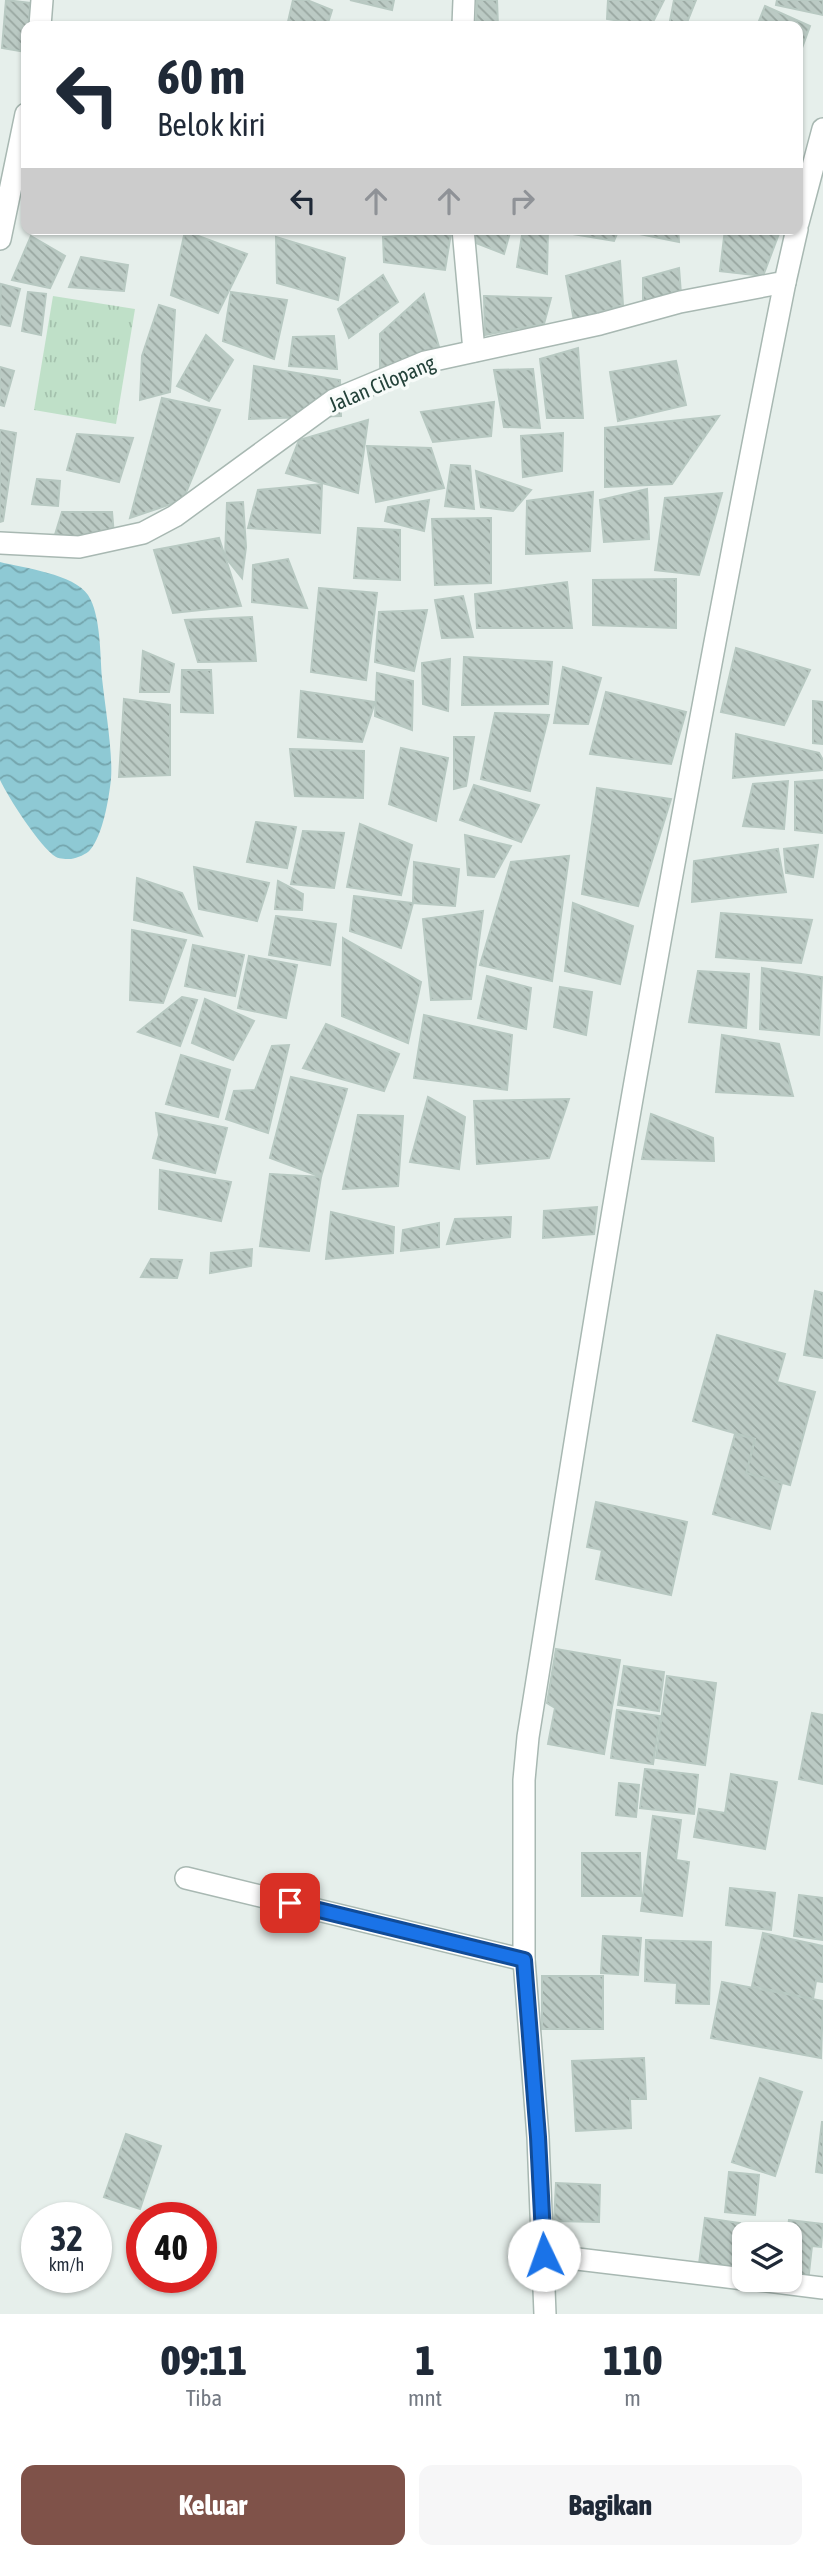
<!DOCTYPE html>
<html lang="id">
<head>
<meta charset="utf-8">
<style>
  body { margin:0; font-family:"Asap Condensed",sans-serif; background:#f6f6f7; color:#1f2937; height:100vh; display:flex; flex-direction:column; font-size:26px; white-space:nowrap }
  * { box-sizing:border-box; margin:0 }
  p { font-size:23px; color:#747a83 }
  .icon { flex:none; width:38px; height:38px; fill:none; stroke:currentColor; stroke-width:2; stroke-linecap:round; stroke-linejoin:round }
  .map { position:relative; height:2314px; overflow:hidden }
  .drawer { display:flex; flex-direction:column; background:#fff; flex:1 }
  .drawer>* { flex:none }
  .hud { position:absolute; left:21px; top:21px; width:782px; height:214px; border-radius:14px; box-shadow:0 2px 5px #0004; background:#fff; color:#1f2937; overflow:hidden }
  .controls { position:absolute; left:732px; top:2222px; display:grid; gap:14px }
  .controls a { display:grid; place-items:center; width:70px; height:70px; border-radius:14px; background:#fff; box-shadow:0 2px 5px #0004; font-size:35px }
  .speed { position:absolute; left:21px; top:2202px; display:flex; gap:14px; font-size:35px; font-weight:700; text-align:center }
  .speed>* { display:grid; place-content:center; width:91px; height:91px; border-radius:50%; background:#fff; box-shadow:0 2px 5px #0004; line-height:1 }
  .speed small { font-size:18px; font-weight:400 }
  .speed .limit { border:10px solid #d22; background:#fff; color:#111 }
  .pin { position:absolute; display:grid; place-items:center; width:60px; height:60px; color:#fff; margin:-30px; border-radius:14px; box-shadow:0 4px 10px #0006 }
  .me { position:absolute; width:77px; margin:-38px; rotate:357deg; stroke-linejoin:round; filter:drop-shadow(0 0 5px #0008) }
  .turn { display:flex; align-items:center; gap:24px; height:147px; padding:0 21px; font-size:32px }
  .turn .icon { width:91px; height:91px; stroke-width:2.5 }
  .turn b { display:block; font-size:49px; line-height:60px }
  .lanes { display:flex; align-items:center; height:66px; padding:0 21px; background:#0003; justify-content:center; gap:35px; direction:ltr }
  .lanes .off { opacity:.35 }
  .eta { display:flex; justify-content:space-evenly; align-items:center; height:119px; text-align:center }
  .eta b { font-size:42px; font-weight:800; line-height:49px }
  .action { display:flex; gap:14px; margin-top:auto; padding:14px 21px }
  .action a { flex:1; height:80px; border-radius:14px; background:#7f5249; color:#fff; font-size:28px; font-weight:800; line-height:80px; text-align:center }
  .action a+a { background:#f6f6f7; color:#1f2937 }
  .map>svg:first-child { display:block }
  .grass { fill:url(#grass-tufts) }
  .water { fill:url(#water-waves) }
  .building { fill:url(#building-back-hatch); stroke:#b8c9c2; stroke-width:2 }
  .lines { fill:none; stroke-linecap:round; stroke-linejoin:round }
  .minor-casing { stroke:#a8b8b2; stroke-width:24 }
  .minor { stroke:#fff; stroke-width:21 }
  .route-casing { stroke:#114b97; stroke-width:18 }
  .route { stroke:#1a73e8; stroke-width:12 }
  .labels { text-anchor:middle; stroke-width:7; stroke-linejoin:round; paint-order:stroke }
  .street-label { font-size:21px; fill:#24423a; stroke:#f7fbf9 }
</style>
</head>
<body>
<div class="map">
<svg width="823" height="2314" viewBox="0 0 823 2314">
  <defs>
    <pattern id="grass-tufts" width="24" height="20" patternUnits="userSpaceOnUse" patternTransform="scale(1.75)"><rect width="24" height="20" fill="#bfe0c8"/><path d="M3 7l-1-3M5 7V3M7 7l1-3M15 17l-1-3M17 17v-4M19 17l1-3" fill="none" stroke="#a4c1ad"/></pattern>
    <pattern id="water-waves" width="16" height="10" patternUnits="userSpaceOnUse" patternTransform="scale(1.75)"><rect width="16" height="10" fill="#8ec9d4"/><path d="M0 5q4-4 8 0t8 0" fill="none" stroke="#74a5ad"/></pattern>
    <pattern id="building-back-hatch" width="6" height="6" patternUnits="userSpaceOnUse" patternTransform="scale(1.75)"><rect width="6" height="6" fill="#bbcac4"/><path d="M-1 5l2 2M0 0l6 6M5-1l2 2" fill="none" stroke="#98a6a0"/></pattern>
  </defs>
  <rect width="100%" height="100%" fill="#e6efeb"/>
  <!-- grass -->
  <path class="grass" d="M53,296L135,309L116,424L34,410Z"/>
  <!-- water -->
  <path class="water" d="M0,562C24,568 74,574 88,595C101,615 100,655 102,678C105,707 113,752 111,779C109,798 103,835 90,850C87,854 77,858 71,859C67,859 60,859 56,857C40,847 8,797 0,780Z"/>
  <!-- building -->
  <g class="building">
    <path d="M6,0L30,3L29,26H26V52L2,48Z"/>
    <path d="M293,0H307L332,10L327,26H287Z"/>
    <path d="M350,0H394L392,10Z"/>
    <path d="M477,0H497L498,26H476Z"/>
    <path d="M608,0H664L651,26L607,19Z"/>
    <path d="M674,0H696L686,25L669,26Z"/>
    <path d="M777,0H823V15L776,5Z"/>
    <path d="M765,6L810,26L798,59V26H757Z"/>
    <path d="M472,229H511L504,254L471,241Z"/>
    <path d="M523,229H548L547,274L517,267Z"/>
    <path d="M554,229H619L614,241L554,231Z"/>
    <path d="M628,229H678L679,242L629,232Z"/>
    <path d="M725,229L780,231L763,276L720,271Z"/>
    <path d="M185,231L247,254L218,313L171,295Z"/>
    <path d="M451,233L445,270L384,262L383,237Z"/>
    <path d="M31,236L65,256L50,288L12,280Z"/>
    <path d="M276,237L345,258L338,300L277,283Z"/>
    <path d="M81,257L128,265L124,291L69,287Z"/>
    <path d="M620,261L623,305L574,321L566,276Z"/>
    <path d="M679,268L681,294L643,304V278Z"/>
    <path d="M383,275L398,302L349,338L338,309Z"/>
    <path d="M1,284L20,289L10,326L0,324Z"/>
    <path d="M28,292L46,294L41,335L22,331Z"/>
    <path d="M231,292L287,300L274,359L223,341Z"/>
    <path d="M424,294L439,347L380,372V334Z"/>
    <path d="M484,296L551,298L544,324L485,335Z"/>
    <path d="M159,305L175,310L170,392L140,400L142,356Z"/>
    <path d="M206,335L233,360L209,401L177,386Z"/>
    <path d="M334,336L337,369L289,366L293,337Z"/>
    <path d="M578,348L583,418H547L540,359Z"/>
    <path d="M676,361L686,405L618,421L610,372Z"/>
    <path d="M254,366L340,380L341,416L249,419Z"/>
    <path d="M0,367L14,371L4,406L0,405Z"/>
    <path d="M533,369L540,428L504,427L494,370Z"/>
    <path d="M162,398L220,410L183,500L130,518Z"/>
    <path d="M494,402L491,436L433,442L421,412Z"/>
    <path d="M719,416L672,484L605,487V428Z"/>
    <path d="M368,420L358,493L286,473L299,440Z"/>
    <path d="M0,430L16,433L3,521L0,522Z"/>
    <path d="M563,433L562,471L523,477L521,436Z"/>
    <path d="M77,434L133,438L119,482L67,470Z"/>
    <path d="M367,446L431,448L444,488L376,502Z"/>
    <path d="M451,465L470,466L474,509L445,506Z"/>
    <path d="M476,471L531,490L513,511L481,507Z"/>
    <path d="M37,479L60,481L58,506L32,504Z"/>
    <path d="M322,484L320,533L248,528L258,490Z"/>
    <path d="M647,489L649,539L604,542L600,500Z"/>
    <path d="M593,492L590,551L526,554L527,501Z"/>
    <path d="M722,493L699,575L655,570L665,498Z"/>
    <path d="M429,500L424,531L385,521L388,507Z"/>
    <path d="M243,502L246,547L242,578L225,557L227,503Z"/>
    <path d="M62,512H112L114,535L54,538Z"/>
    <path d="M491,518V583L435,585L432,519Z"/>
    <path d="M358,528L400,530V580L354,578Z"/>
    <path d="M219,538L241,606L173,613L154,550Z"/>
    <path d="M288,559L307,608L252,602L253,565Z"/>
    <path d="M676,579V628L593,625V580Z"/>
    <path d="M567,582L572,628H477L475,594Z"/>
    <path d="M319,588L377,593L366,680L311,672Z"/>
    <path d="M463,596L473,637L442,638L435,600Z"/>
    <path d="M427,610L414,671L375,662L379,612Z"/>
    <path d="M252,617L256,661L198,662L185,620Z"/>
    <path d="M736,648L810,670L784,725L721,712Z"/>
    <path d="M143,651L174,664L169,692H140Z"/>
    <path d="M464,657L552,662L548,704L462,705Z"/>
    <path d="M450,659L448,711L423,704L422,663Z"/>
    <path d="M563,667L601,678L588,724L554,723Z"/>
    <path d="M182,670H211L213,713L181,712Z"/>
    <path d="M377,673L413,681L412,730L375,716Z"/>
    <path d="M301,691L375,702L362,742L298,737Z"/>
    <path d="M606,692L686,712L671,764L590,754Z"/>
    <path d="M124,699L170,705V775L119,777Z"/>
    <path d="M813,701L823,702V744L813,743Z"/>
    <path d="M495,713L549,715L530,791L481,779Z"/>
    <path d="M736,734L819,753L823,760V770L733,778Z"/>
    <path d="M454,737H474L466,786L454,789Z"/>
    <path d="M401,748L448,758L436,821L389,804Z"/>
    <path d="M290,749L364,751L363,798L295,796Z"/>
    <path d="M823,780V833L795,830V782Z"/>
    <path d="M788,781L784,829L743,826L753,784Z"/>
    <path d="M474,785L539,805L521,842L460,820Z"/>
    <path d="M597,788L671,799L638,906L582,894Z"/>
    <path d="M256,822L296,827L287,868L247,862Z"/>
    <path d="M360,824L412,845L401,895L347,887Z"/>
    <path d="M303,831L344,833L334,888L291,884Z"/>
    <path d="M465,835L511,846L494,877L468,875Z"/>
    <path d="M818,845L813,877L786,873L784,849Z"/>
    <path d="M778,849L786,892L692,902L694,861Z"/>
    <path d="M569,856L552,981L480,965L511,862Z"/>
    <path d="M414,862L459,869L455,906L413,903Z"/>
    <path d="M194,867L269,883L257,921L199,909Z"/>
    <path d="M137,878L182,893L202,936L134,920Z"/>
    <path d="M278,881L303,894L302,910L275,909Z"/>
    <path d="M354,896L413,903L401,948L350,931Z"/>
    <path d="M573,903L633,926L620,984L565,971Z"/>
    <path d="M483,911L471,999L431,1000L423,919Z"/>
    <path d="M721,913L812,920L801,963L716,957Z"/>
    <path d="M276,916L336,924L330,965L269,955Z"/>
    <path d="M132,930L186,940L163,1003L130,1000Z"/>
    <path d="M343,938L421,982L408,1043L342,1016Z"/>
    <path d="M193,945L244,955L235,996L185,986Z"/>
    <path d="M249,956L297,965L286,1018L238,1008Z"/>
    <path d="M762,968L822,977L819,1035L760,1029Z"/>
    <path d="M698,971L749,974L746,1028L689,1022Z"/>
    <path d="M487,976L531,988L526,1029L478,1018Z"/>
    <path d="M560,987L592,992L586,1035L554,1027Z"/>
    <path d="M182,997L197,1000L180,1046L138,1032Z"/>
    <path d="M205,999L254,1021L233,1060L192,1043Z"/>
    <path d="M424,1015L512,1035L507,1090L414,1078Z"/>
    <path d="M326,1024L399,1054L384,1091L303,1068Z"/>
    <path d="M722,1035L779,1044L793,1096L716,1092Z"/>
    <path d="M289,1045L268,1133L226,1119L234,1091L255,1090L272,1046Z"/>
    <path d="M181,1055L230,1070L218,1117L166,1104Z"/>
    <path d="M291,1077L347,1089L321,1177L270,1158Z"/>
    <path d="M428,1097L465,1117L459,1169L410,1162Z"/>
    <path d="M569,1099L549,1158L477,1164L474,1101Z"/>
    <path d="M156,1113L227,1128L215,1173L153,1158L159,1135Z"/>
    <path d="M651,1114L713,1138L714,1161L642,1159Z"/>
    <path d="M358,1115L403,1116L398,1186L343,1189Z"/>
    <path d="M160,1170L231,1182L221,1221L159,1209Z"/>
    <path d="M270,1174L321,1177L309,1251L260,1246Z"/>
    <path d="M597,1207L594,1234L543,1238L544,1211Z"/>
    <path d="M331,1212L394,1227L393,1253L326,1259Z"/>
    <path d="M511,1217L510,1237L447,1244L455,1219Z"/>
    <path d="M439,1223V1247L401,1251L403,1230Z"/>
    <path d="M252,1249L251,1266L210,1273L211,1253Z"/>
    <path d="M151,1259L182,1260L177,1278L141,1277Z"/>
    <path d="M815,1291L823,1293V1358L804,1355Z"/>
    <path d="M717,1335L785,1354L777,1382L815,1392L790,1485L746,1473L755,1439L693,1421Z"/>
    <path d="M735,1434L755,1439L746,1473L782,1483L770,1529L713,1514Z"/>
    <path d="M596,1502L687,1522L671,1595L596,1579L602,1550L587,1547Z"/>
    <path d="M556,1649L620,1660L604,1754L548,1744L555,1708L547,1703Z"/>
    <path d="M624,1666L664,1672L659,1711L618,1705Z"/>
    <path d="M667,1676L716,1683L705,1765L656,1758Z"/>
    <path d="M617,1710L660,1716L653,1764L611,1758Z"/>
    <path d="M812,1713L823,1715V1784L799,1779Z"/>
    <path d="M645,1769L698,1775L694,1814L640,1808Z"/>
    <path d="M731,1774L777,1782L765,1849L694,1837L699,1809L725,1813Z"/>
    <path d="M619,1783L639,1785L636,1817L616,1815Z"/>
    <path d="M653,1816L681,1820L676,1860L689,1862L682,1916L641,1911Z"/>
    <path d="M582,1853H640L641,1896H582Z"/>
    <path d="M730,1888L775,1893L771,1930L726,1925Z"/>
    <path d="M799,1895L823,1898V1940L794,1936Z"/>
    <path d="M763,1933L823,1946V1982L816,1981L813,1999L752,1986Z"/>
    <path d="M603,1936L641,1938L638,1975L601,1973Z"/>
    <path d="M646,1940L711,1942L709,2004L676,2003L677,1983L645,1981Z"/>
    <rect x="542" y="1976" width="61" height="53"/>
    <path d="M722,1982L823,2001L821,2058L711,2038Z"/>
    <path d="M644,2058L646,2099H630L631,2128L576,2131L572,2061Z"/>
    <path d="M760,2078L802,2092L775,2176L732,2162Z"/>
    <path d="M822,2122H823V2173L816,2172Z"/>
    <path d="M126,2134L161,2146L140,2209L104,2197Z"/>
    <path d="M729,2172L759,2175L755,2215L725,2212Z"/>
    <path d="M556,2183L600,2185L599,2222L554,2221Z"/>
    <path d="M705,2218L740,2223L734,2269L699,2264Z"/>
    <path d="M789,2220L823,2224L821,2247L812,2246L808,2282L789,2280V2235H752L753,2228L787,2232Z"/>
    <path d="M201,2226L210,2229L204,2253L201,2252Z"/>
  </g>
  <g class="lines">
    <!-- minor casing -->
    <g class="minor-casing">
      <g id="minor">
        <path d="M40,26L42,0"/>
        <path d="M463,26L464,0"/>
        <path d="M798,223L823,129"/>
        <path d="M463,229L474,351"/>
        <path d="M0,239L26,114"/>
        <path d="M0,543L79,547L143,533L175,516L334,400L425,362L600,324L680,302L785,282L797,229"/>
        <path d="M186,1878L524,1960"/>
        <path d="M544,2255L744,2279"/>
        <path d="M758,2280L823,2288"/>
        <path d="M545,2314L538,2137L524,1960V1780L528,1737C565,1507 600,1277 641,1048C686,792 734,537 785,282"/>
      </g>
    </g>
    <!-- minor -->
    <use href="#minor" class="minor"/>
  </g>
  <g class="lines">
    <!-- route casing -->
    <g class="route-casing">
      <path id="route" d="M290,1903L524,1960L538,2137L544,2255"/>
    </g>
    <!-- route -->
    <use href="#route" class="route"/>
  </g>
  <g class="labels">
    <!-- street labels -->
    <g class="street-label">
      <text transform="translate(382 384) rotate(-23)" y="7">Jalan Cilopang</text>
    </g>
  </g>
</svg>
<div class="controls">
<a><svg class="icon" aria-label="layers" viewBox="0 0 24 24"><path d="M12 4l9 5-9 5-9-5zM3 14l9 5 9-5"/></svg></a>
</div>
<div class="speed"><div>32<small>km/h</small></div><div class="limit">40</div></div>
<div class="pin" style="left:290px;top:1903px;background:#d93025"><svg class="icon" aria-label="arrive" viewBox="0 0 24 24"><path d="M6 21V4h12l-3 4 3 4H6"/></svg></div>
<svg class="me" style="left:544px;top:2255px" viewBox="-20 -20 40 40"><circle r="19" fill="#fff"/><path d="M0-13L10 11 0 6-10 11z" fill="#1a73e8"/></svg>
<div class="hud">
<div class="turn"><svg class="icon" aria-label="left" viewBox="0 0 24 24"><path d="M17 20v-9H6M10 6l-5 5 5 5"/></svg><div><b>60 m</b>Belok kiri</div></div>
<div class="lanes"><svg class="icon" aria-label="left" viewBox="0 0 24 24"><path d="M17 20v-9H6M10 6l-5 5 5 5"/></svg><svg class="icon off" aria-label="ahead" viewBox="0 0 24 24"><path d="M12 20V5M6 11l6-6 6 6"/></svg><svg class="icon off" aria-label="ahead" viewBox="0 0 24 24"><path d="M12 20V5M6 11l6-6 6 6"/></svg><svg class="icon off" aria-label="right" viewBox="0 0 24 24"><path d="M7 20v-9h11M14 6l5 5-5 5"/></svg></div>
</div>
</div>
<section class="drawer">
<div class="eta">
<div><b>09:11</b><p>Tiba</p></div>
<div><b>1</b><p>mnt</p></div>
<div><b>110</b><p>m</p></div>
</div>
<div class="action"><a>Keluar</a><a>Bagikan</a></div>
</section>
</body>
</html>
